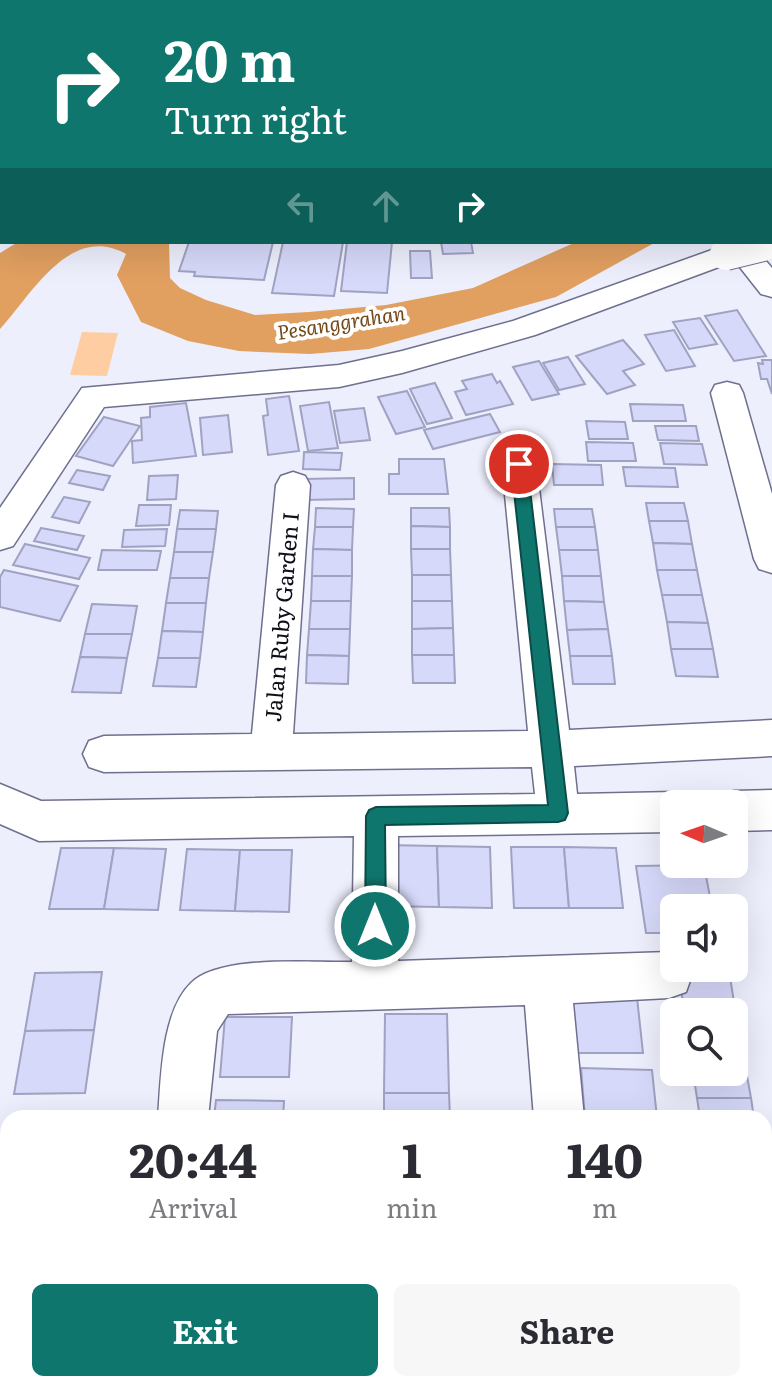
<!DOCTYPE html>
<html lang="en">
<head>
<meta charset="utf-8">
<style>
  body { margin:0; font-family:Literata,serif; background:#f7f7f7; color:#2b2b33; height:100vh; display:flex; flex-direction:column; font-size:30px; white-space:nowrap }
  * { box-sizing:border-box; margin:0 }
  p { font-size:26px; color:#7c7c81 }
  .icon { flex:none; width:44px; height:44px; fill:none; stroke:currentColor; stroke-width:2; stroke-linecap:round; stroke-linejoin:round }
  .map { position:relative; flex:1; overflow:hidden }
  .drawer { position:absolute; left:0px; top:1110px; width:772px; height:282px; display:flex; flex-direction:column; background:#fff; border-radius:24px 24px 0 0; box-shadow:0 8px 32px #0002 }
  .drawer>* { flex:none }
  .top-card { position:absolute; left:0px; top:0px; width:772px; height:244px; box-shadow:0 8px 32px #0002; background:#0f766e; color:#fff; overflow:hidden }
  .needle { width:52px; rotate:272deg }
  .controls { position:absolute; left:660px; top:790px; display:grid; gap:16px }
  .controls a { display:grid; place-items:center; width:88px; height:88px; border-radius:12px; background:#fff; box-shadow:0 8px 32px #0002; font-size:40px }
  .pin { position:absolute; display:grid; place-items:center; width:68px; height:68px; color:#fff; margin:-34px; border:4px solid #fff; border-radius:50%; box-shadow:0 2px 8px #0007 }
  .me { position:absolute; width:88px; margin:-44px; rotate:0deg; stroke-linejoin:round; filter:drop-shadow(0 0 6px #0008) }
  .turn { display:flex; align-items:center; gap:28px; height:168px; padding:0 32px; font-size:36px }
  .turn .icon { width:104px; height:104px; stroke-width:2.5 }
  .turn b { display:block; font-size:56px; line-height:68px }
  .lanes { display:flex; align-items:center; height:76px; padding:0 32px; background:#0003; justify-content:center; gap:40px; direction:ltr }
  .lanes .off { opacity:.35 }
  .eta { display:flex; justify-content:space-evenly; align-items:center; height:136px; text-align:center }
  .eta b { font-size:48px; font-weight:700; line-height:56px }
  .button { display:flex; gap:16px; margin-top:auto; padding:16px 32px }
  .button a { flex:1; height:92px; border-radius:12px; background:#0f766e; color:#fff; font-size:32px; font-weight:700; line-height:92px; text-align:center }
  .button a+a { background:#f7f7f7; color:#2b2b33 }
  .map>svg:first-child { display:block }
  .green { fill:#fecda1 }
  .water { fill:#e19f60 }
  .building { fill:#d7d9fa; stroke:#a0a2c2; stroke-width:2 }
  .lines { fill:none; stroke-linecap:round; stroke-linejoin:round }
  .minor-casing { stroke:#6e708e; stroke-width:3 }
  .minor { fill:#fff; fill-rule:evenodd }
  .minor-bridge-casing { stroke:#6e708e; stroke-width:34; stroke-linecap:butt }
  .minor-bridge { stroke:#fff; stroke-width:32 }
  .route { fill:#0f766e; stroke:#0a4d48; stroke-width:2 }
  .labels { text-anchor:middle; stroke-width:8; stroke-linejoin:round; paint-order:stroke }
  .far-water-label { font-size:20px; font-style:italic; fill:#74491a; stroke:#fff }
  .street-label { font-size:22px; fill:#0f0f1a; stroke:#fff }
</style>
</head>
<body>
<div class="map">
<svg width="772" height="1391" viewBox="0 0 772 1391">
  <rect width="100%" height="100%" fill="#eeeffd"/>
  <!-- green -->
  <path class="green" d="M82,332L118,333L107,376L70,375Z"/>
  <!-- water -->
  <path class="water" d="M18,242H169L170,278L180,288L206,300L255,315L309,312L386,305L473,288L576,242H656L556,297L369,349L310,354L239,351L188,341L141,322L117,275L126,254C70,223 32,294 0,329V253Z"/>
  <!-- building -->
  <g class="building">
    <path d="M189,242H273L264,280L194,276L195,272L179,271Z"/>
    <path d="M283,242H343L334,296L272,293Z"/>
    <path d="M347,242H392L387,293L341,291Z"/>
    <path d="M441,242H471L473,253L443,254Z"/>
    <path d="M410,251H430L432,278H411Z"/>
    <path d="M737,310L766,356L734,361L705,316Z"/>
    <path d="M700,318L717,344L689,349L673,322Z"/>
    <path d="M674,330L695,366L666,371L645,335Z"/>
    <path d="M623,340L644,364L623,371L635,385L607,394L576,356Z"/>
    <path d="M568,357L585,384L559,390L543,363Z"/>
    <path d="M762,360H772V394L767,379H761L758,363L763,364Z"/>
    <path d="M539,361L559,394L532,400L513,367Z"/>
    <path d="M492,374L497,383L500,381L513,404L466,415L455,392L467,389L462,381Z"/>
    <path d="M435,383L452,418L427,424L410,389Z"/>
    <path d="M407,391L425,427L396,434L378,397Z"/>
    <path d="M289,396L299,451L268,455L263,416L268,415L266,399Z"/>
    <path d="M329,402L338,448L308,451L300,406Z"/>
    <path d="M186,403L196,456L133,463L132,441L142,440L141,418L150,417V407Z"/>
    <path d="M630,404L683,405L686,421H633Z"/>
    <path d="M364,408L370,440L340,443L334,411Z"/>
    <path d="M490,414L500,432L433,449L424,430Z"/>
    <path d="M228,415L232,452L203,455L200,418Z"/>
    <path d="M104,417L140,426L113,466L76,456Z"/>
    <path d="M586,421L625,422L628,439H589Z"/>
    <path d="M655,426H696L699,441L658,440Z"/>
    <path d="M586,442L633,443L636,461H588Z"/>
    <path d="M660,443L702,444L707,465L664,464Z"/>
    <path d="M304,452L342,453L340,470L303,469Z"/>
    <path d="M399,459H444L448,494H389V474H399Z"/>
    <path d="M552,464L601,465L603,485H554Z"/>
    <path d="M623,467L675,468L678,487L626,486Z"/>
    <path d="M77,470L110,476L103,490L69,483Z"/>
    <path d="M178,475L176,499L147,500L149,476Z"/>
    <path d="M354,478V499L302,500V479Z"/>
    <path d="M64,497L90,502L79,523L52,517Z"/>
    <path d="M646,503H684L688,521H649Z"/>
    <path d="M139,505H171L169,525L136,526Z"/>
    <path d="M316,508L354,509L353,527H315Z"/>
    <path d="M411,508H449L450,527L411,526Z"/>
    <path d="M554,509H592L595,527H556Z"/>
    <path d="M180,510L218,511L216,529H177Z"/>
    <path d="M649,521H688L692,544L653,543Z"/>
    <path d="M411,526L450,527V549H411Z"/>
    <path d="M315,527H353L352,550L313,549Z"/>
    <path d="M556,527H595L598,550H559Z"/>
    <path d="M41,528L84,536L77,550L34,541Z"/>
    <path d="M167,529L165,546L122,547L124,530Z"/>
    <path d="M177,529H216L213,552H174Z"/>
    <path d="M653,543L692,544L697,570H657Z"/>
    <path d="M25,544L90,558L79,579L13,565Z"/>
    <path d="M313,549L352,550V576H312Z"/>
    <path d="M411,549H450L451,575H412Z"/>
    <path d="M102,550L161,551L157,570H98Z"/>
    <path d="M559,550H598L601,576H562Z"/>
    <path d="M174,552H213L209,578H170Z"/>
    <path d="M4,570L78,586L60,621L0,607V577Z"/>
    <path d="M657,570H697L702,595H662Z"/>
    <path d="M412,575H451L452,601H412Z"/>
    <path d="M312,576H352L351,601H311Z"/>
    <path d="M562,576H601L604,602L564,601Z"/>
    <path d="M170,578H209L206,603H166Z"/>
    <path d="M662,595H702L708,623L667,622Z"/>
    <path d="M311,601H351L350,629H309Z"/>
    <path d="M412,601H452L453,628L412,629Z"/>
    <path d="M564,601L604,602L608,629L567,630Z"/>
    <path d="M166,603H206L203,632L162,631Z"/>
    <path d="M92,604L137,606L132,634H85Z"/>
    <path d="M667,622L708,623L713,649H671Z"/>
    <path d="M453,628L454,655H412V629Z"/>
    <path d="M309,629H350L349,656L307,655Z"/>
    <path d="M608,629L612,656H570L567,630Z"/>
    <path d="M162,631L203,632L200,658H158Z"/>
    <path d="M85,634H132L127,658L80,657Z"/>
    <path d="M671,649H713L718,677L676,676Z"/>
    <path d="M307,655L349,656L348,684L306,683Z"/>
    <path d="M412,655H454L455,683H413Z"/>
    <path d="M570,656H612L615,684H573Z"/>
    <path d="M80,657L127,658L121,693L72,692Z"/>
    <path d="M158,658H200L196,687L153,686Z"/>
    <path d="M385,845L437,846L439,907L384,906Z"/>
    <path d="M437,846L490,847L492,908L439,907Z"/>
    <path d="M511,847H564L569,908H514Z"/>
    <path d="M564,847L616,848L623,908H569Z"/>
    <path d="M61,848H114L104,909H49Z"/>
    <path d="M114,848L166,849L158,910L104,909Z"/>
    <path d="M187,849L240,850L235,911L180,910Z"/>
    <path d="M240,850H292L289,912L235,911Z"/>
    <path d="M704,865L712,908H674V933H646L636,866Z"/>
    <path d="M678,970H729L735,1009H684Z"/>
    <path d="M102,972L94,1030L25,1031L35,973Z"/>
    <path d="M570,987L636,988L643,1053H576Z"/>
    <path d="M684,1009H735L743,1054H734V1012H685Z"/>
    <path d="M385,1014H447L449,1093H384Z"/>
    <path d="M225,1017H292L289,1077H220Z"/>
    <path d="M94,1030L85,1093L14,1094L25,1031Z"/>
    <path d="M734,1054H743L751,1098H697L693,1072H734Z"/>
    <path d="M581,1068L652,1070L657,1118H585Z"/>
    <path d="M384,1093H449L450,1118H384Z"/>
    <path d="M697,1098H751L754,1118H700Z"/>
    <path d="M216,1100L284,1101L283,1118H214Z"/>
    <path d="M7,1123L8,1191H0V1160Z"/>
    <rect x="0" y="1191" width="8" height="73"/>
    <path d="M764,1195H767L772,1223V1246H764Z"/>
    <path d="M0,1304H8V1384L37,1385H0Z"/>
    <path d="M764,1364H772V1391H737L736,1384H764Z"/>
    <rect x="189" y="1384" width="77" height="7"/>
    <path d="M374,1384H459L460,1391H374Z"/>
    <path d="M615,1384H696L697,1391H615Z"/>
    <path d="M0,1385H37L36,1391H0Z"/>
  </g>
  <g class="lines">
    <!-- minor casing -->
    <g class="minor-casing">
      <g id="minor">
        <rect x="467" y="0" width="22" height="2"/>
        <rect x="629" y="0" width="22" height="2"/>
        <path d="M666,0H713L714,2H667Z"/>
        <rect x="0" y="125" width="2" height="16"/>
        <path d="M721,242H750L772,268V297L761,294L735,261L535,335L402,373L339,387L104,407L13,546L0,550V508L82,388L339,365L402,351L513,321L723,246Z"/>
        <path d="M727,382L739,385L743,393L772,494V573L759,569L754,559L711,393L715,385Z"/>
        <path d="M519,451L531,455L536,464L569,730L772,720V756L574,766L577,794L674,792L689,798L692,804H674V832L398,836V961L669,952L674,954V968H690L692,975L686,992L669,998L573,1003L584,1118H534L525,1005L228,1014L217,1031L208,1118H158C161,1080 161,1012 191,983C221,954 311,963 352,962L354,836L39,841L0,824V784L41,801L535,794L532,767L104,772L89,767L83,754L89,741L104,736L252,734L276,485L281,476L293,472L305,476L310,485L293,734L528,731L502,464L507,455Z"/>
        <path d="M772,790V830L734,831V804H716L719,797L734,791Z"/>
        <path d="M127,1384H183V1391H125Z"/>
        <path d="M554,1384H610L611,1391H553Z"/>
      </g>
    </g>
    <!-- minor -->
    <use href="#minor" class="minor"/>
    <!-- minor-bridge casing -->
    <g class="minor-bridge-casing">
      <path id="minor-bridge" d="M726,254L763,245"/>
    </g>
    <!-- minor-bridge -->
    <use href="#minor-bridge" class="minor-bridge"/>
  </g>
  <!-- route -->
  <path class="route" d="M519,458L527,464L568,813L565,820L558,822L385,825L386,926L383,933L375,936L368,933L365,926L366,816L369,810L376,807L548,805L511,464Z"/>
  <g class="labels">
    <!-- far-water labels -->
    <g class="far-water-label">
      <text transform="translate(341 323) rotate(-9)" y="7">Pesanggrahan</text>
    </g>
    <!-- street labels -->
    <g class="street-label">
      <text transform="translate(282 617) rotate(-85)" y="8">Jalan Ruby Garden I</text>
    </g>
  </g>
</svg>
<div class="controls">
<a><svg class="needle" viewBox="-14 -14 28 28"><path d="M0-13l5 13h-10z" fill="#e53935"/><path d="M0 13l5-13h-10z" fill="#7c7c81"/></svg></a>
<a><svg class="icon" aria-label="sound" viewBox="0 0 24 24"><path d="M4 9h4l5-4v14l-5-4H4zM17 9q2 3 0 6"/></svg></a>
<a><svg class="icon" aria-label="search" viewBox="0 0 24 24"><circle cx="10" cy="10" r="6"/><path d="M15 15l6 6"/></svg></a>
</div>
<div class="pin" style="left:519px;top:464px;background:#d93025"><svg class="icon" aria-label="arrive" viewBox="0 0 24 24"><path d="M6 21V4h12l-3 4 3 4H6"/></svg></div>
<svg class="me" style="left:375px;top:926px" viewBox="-20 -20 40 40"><circle r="17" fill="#0f766e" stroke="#fff" stroke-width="3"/><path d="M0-11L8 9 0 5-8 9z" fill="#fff"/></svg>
<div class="top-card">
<div class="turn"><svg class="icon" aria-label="right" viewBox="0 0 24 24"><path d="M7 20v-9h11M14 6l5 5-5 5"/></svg><div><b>20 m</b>Turn right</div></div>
<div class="lanes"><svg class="icon off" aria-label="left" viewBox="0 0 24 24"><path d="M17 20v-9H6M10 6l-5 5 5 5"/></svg><svg class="icon off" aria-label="ahead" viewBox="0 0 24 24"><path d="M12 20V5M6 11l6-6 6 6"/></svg><svg class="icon" aria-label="right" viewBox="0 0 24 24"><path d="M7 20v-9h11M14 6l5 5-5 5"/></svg></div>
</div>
<section class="drawer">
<div class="eta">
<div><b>20:44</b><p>Arrival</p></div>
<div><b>1</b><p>min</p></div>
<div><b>140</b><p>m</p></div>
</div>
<div class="button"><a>Exit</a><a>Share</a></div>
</section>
</div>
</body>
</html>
